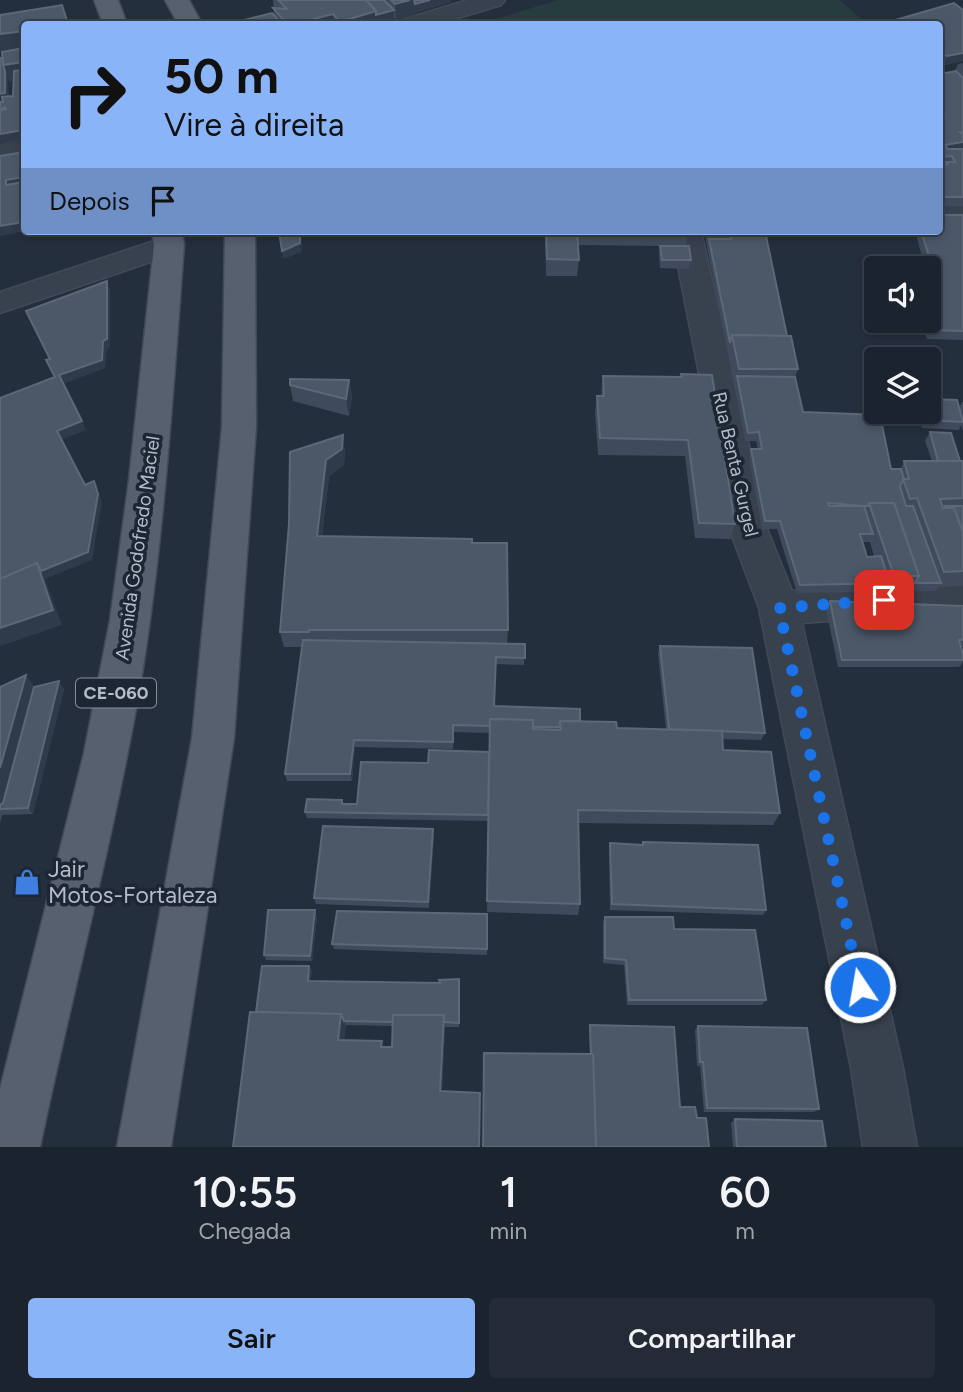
<!DOCTYPE html>
<html lang="pt">
<head>
<meta charset="utf-8">
<style>
  body { margin:0; font-family:Figtree,sans-serif; background:#242b36; color:#f1f3f6; height:100vh; display:flex; flex-direction:column; font-size:26px; white-space:nowrap }
  * { box-sizing:border-box; margin:0 }
  p { font-size:23px; color:#a0a4aa }
  .icon { flex:none; width:38px; height:38px; fill:none; stroke:currentColor; stroke-width:2; stroke-linecap:round; stroke-linejoin:round }
  .map { position:relative; height:1147px; overflow:hidden }
  .panel { display:flex; flex-direction:column; background:#1b232e; flex:1 }
  .panel>* { flex:none }
  .top-card { position:absolute; left:21px; top:21px; width:922px; height:214px; border-radius:7px; box-shadow:0 4px 10px #0003,0 0 0 2px #39404a; background:#8ab4f8; color:#111; overflow:hidden }
  .buttons { position:absolute; left:864px; top:256px; display:grid; gap:14px }
  .buttons a { display:grid; place-items:center; width:77px; height:77px; border-radius:7px; background:#1b232e; box-shadow:0 4px 10px #0003,0 0 0 2px #39404a; font-size:35px }
  .pin { position:absolute; display:grid; place-items:center; width:60px; height:60px; color:#fff; margin:-30px; border-radius:14px; box-shadow:0 4px 10px #0006 }
  .me { position:absolute; width:77px; margin:-38px; rotate:348deg; stroke-linejoin:round; filter:drop-shadow(0 0 5px #0008) }
  .turn { display:flex; align-items:center; gap:24px; height:147px; padding:0 28px; font-size:32px }
  .turn .icon { width:91px; height:91px; stroke-width:2.5 }
  .turn b { display:block; font-size:49px; line-height:60px }
  .then { display:flex; align-items:center; height:66px; padding:0 28px; background:#0003; gap:14px; font-size:26px }
  .eta { display:flex; justify-content:space-evenly; align-items:center; height:119px; text-align:center }
  .eta b { font-size:42px; font-weight:600; line-height:49px }
  .action { display:flex; gap:14px; margin-top:auto; padding:14px 28px }
  .action a { flex:1; height:80px; border-radius:7px; background:#8ab4f8; color:#111; font-size:28px; font-weight:600; line-height:80px; text-align:center }
  .action a+a { background:#242b36; color:#f1f3f6 }
  .map>svg:first-child { display:block }
  .green { fill:#263c3f }
  .lines { fill:none; stroke-linecap:round; stroke-linejoin:round }
  .minor-casing { stroke:#414a57; stroke-width:3 }
  .major-casing { stroke:#414a57; stroke-width:3 }
  .minor { fill:#38414e; fill-rule:evenodd }
  .major { fill:#56606e; fill-rule:evenodd }
  .wall { fill:#3f4b5c; fill-rule:evenodd }
  .shaded-wall { fill:#2f3b4b }
  .building { fill:#4b5868; stroke:#5c6777; stroke-width:2; fill-rule:evenodd }
  .route { stroke:#1a73e8; stroke-width:12; stroke-dasharray:0 21.6 }
  .labels { text-anchor:middle; stroke-width:7; stroke-linejoin:round; paint-order:stroke }
  .shield { fill:#1d2633; stroke:#878f9c; stroke-width:2 }
  .shield-label { font-size:18px; font-weight:bold; fill:#b4bcc9 }
  .street-label { font-size:19px; fill:#b4bcc9; stroke:#1d2633 }
  .near-poi-label { font-size:23px; fill:#b4bcc9; stroke:#1d2633; text-anchor:start }
</style>
</head>
<body>
<div class="map">
<svg width="963" height="1147" viewBox="0 0 963 1147">
  <rect width="100%" height="100%" fill="#242f3e"/>
  <!-- green -->
  <path class="green" d="M558,0H840L867,24H479Z"/>
  <g class="lines">
    <!-- minor casing -->
    <g class="minor-casing">
      <g id="minor">
        <path d="M468,0H505L501,5L438,24H402L405,19Z"/>
        <path d="M24,139V155L0,159V143Z"/>
        <rect x="940" y="204" width="23" height="18"/>
        <path d="M671,231H701L768,531L792,591L963,579V611L802,623L903,1068L917,1147H863L851,1068L759,608L730,531Z"/>
        <path d="M169,236L180,238L184,245L180,252L0,313V292Z"/>
      </g>
    </g>
    <!-- major casing -->
    <g class="major-casing">
      <g id="major">
        <path d="M94,0H118L127,24H103Z"/>
        <path d="M165,0H189L202,24H178Z"/>
        <path d="M152,231H182L184,245C173,392 164,541 140,687C113,842 72,993 40,1147H0V1089L84,753L110,620L129,480L154,245Z"/>
        <path d="M225,231H255L256,427L234,738L171,1147H117L192,738L222,427Z"/>
      </g>
    </g>
    <!-- minor -->
    <use href="#minor" class="minor"/>
    <!-- major -->
    <use href="#major" class="major"/>
  </g>
  <!-- wall -->
  <g class="wall">
    <path d="M273,0H451V2L415,13V15L396,20L394,18L377,23V24H228L274,15Z"/>
    <path d="M954,3L963,10V61L944,65L940,62V24H893L895,20Z"/>
    <path d="M963,63V206H940V74L955,71L958,64Z"/>
    <path d="M963,215V340L927,339L921,320H929V268H906L905,265L908,256H922L915,231H940Z"/>
    <path d="M545,231H688L686,246L691,260L689,269L660,268L659,255L660,246L578,245L579,260L577,276H546Z"/>
    <path d="M704,231H765L787,336L798,369L795,377L803,412L891,469H901L904,461H932L925,441L930,432L960,461H963V586L939,587L936,591L797,593L777,529H762L749,458L751,449H758L756,441H745ZM863,542H870L874,556L867,557Z"/>
    <path d="M681,374L735,524L731,539L695,538L685,456L598,455L595,412L597,396H601L603,376L681,377Z"/>
    <path d="M349,380L352,397L349,416L293,401L290,385Z"/>
    <path d="M962,402H963V431L961,425L959,430L922,428L918,411H929L959,408Z"/>
    <path d="M345,451L344,465L329,476L322,537L472,543L508,630L507,644H525L524,665L496,664L494,706L617,728L666,729L658,654L660,646L765,733L761,740L722,739L723,750L780,813L773,825L579,823L580,904L578,915L487,912L488,821L307,818L305,812L343,804H357L428,763L489,752L490,733L454,732L453,749L355,747L352,781H287L285,774L302,647H284L280,632L289,524Z"/>
    <path d="M830,601L963,606V647H961L963,654V662L959,667H838L826,609Z"/>
    <path d="M0,687L64,689L33,814L2,815L0,823Z"/>
    <path d="M433,829L434,835L429,908L316,904L314,898Z"/>
    <path d="M643,842L766,910L763,915L610,910L609,850L610,843L642,845Z"/>
    <path d="M487,914V955L334,949L332,944Z"/>
    <path d="M317,916L312,961L266,960L264,955Z"/>
    <path d="M605,917L674,929L766,1000L762,1005H627L624,965L603,963V922Z"/>
    <path d="M309,966L312,971L310,981L440,983L459,979V1027H445L442,1091L256,1012ZM345,1025L393,1026L392,1047H384L344,1040Z"/>
    <path d="M590,1025L680,1107L697,1118L590,1054L589,1030Z"/>
    <path d="M698,1026L819,1109L814,1112H704L700,1066H697L695,1030Z"/>
    <path d="M735,1119L826,1147H733L731,1123Z"/>
  </g>
  <!-- shaded-wall -->
  <g class="shaded-wall">
    <path d="M410,0H451V2L415,13V15L396,20L395,4Z"/>
    <path d="M394,10V18L377,23V24H341L340,22L376,11Z"/>
    <path d="M333,14L334,24H299L298,23Z"/>
    <path d="M24,31V48L0,52V34Z"/>
    <path d="M963,53V61L944,65L947,56Z"/>
    <path d="M24,62V79L9,82L8,80L9,102L0,104L3,65Z"/>
    <path d="M24,130V139L0,144V134Z"/>
    <path d="M963,142V149L941,154L945,145Z"/>
    <path d="M24,177V186L6,185V180Z"/>
    <path d="M24,222V231H26L0,236V226Z"/>
    <path d="M300,231H301L302,252L283,259L282,251Z"/>
    <path d="M107,281L110,290V348L107,349L105,368L63,384L59,375Z"/>
    <path d="M349,380L352,397L349,416L346,399Z"/>
    <path d="M82,421L86,430L60,440L57,431Z"/>
    <path d="M343,435L345,451L344,465L329,476L320,552L317,536L326,460Z"/>
    <path d="M94,481L102,502L92,560L45,579L62,625L0,646V628L37,563Z"/>
    <path d="M26,675L39,694L8,809H0V768Z"/>
    <path d="M59,681L64,689L33,814L28,808Z"/>
    <path d="M354,740L355,747L352,781L350,774Z"/>
    <path d="M433,829L434,835L429,908L428,902Z"/>
    <path d="M315,910L317,916L312,961L310,956Z"/>
    <path d="M309,966L312,971L310,985L308,981Z"/>
    <path d="M341,1014L346,1025L343,1051L338,1040Z"/>
    <path d="M444,1015L445,1027L441,1101L440,1091Z"/>
  </g>
  <!-- building -->
  <g class="building">
    <path d="M278,0H366L376,11L340,22L333,14L298,23L299,24H287L273,8L287,9Z"/>
    <path d="M366,0H384L394,10L376,15V11Z"/>
    <path d="M391,0H410L395,4Z"/>
    <path d="M414,0H430L415,4Z"/>
    <path d="M954,3L963,10V53L947,56L940,51V24H901L895,20Z"/>
    <path d="M62,5L68,24H24V31L0,34V15Z"/>
    <path d="M272,13L282,24H228Z"/>
    <path d="M24,48V62L3,65L2,52Z"/>
    <path d="M0,58H3V65L5,71V93L0,94Z"/>
    <path d="M24,70V130L0,134V111L6,109L5,107L0,110V102H3L2,97L13,96L14,71Z"/>
    <path d="M956,71L963,78V132H960L963,135V142L945,145L948,149H963V197H940V159L943,165L948,164L946,162H955L952,156L940,157V118H944L940,113V74Z"/>
    <path d="M24,152V177L6,180V185L24,182V222L0,226V156Z"/>
    <path d="M940,215H963V331L931,330L928,320H929V268H912L908,256H929L921,231H940Z"/>
    <path d="M279,231H300V243L282,251Z"/>
    <path d="M546,231H577L579,260L547,259Z"/>
    <path d="M732,231H765L787,336L732,335L730,343L709,239H731Z"/>
    <path d="M660,246H689L691,260H662Z"/>
    <path d="M107,281V339L103,341L102,360L59,375L82,421L57,431L85,485L94,481L98,494L88,552L41,571L37,563L0,579V398L55,377L46,360L50,359L26,311Z"/>
    <path d="M732,335L791,336L798,369H739Z"/>
    <path d="M681,374L712,375L735,524L699,523L688,440L600,438L597,396H604L603,376L682,377Z"/>
    <path d="M737,376L795,377L803,412L880,415L891,469H901L904,479L900,486L906,506H913L941,583H915L919,576L894,503H869L868,506H864L873,534H860L867,557L881,556L890,583L800,585L780,521H765L751,449H762L759,432L748,433ZM828,503L864,506H829Z"/>
    <path d="M290,379L349,380L346,399L290,385Z"/>
    <path d="M929,399L957,400L963,422L926,420L924,411H929Z"/>
    <path d="M930,432L951,433L960,461H938Z"/>
    <path d="M343,435L342,449L326,460L317,536L472,539V543H507L508,630H309V632H280L289,524L290,452Z"/>
    <path d="M904,461H963V498L940,499L943,508H954L963,532V571L944,572L917,498L910,499L903,479H909Z"/>
    <path d="M869,503H894L919,576H894Z"/>
    <path d="M945,506H963V532L954,508H946Z"/>
    <path d="M37,563L53,610L0,628V579Z"/>
    <path d="M830,601L963,606V640H959L963,654V660H842Z"/>
    <path d="M303,640L525,644V658L496,657L494,706L580,709V721H560V727H533V720L490,719V726L453,725V742L354,740L350,774H285Z"/>
    <path d="M660,646L752,648L765,733L669,729Z"/>
    <path d="M26,675L0,768V687Z"/>
    <path d="M59,681L28,808L0,809V805L3,803L34,687Z"/>
    <path d="M490,719L533,720V729L561,730L560,721L616,722L617,728L722,731L723,750L771,752L780,813L578,810L580,904L487,901Z"/>
    <path d="M429,750L489,752L488,815L305,812L307,799L342,800V804H357L361,762L428,763Z"/>
    <path d="M323,826L433,829L428,902L314,898Z"/>
    <path d="M643,842L758,845L766,910L612,904L610,843L643,845Z"/>
    <path d="M268,910H315L310,956L264,955Z"/>
    <path d="M337,911L487,914V949L332,944Z"/>
    <path d="M605,917H673L674,929L755,930L766,1000H629L626,960L605,958Z"/>
    <path d="M262,966H309L308,981L440,983L439,980L459,979V1023L444,1022V1015H393V1022L344,1021L341,1014L256,1012Z"/>
    <path d="M250,1012L341,1014L338,1040L382,1041L381,1047H392L393,1015H444L440,1091L480,1093L479,1147H233Z"/>
    <path d="M590,1025L674,1027L680,1107H695L697,1118H706L709,1147H596L593,1054H591Z"/>
    <path d="M698,1026L807,1028L819,1109L707,1108L703,1062H700Z"/>
    <path d="M484,1053L593,1054L596,1147H483Z"/>
    <path d="M735,1119L822,1121L826,1147H737Z"/>
  </g>
  <g class="lines">
    <!-- route -->
    <path class="route" d="M860,987L779,608L884,600"/>
  </g>
  <!-- icons -->
  <defs>
    <g id="shop-bare" transform="scale(2.1)"><path d="M-5-2.5h2.3a2.7 3.5 0 0 1 5.4 0H5L5.5 6h-11ZM-1.5-2.5h3a1.5 2.3 0 0 0-3 0Z" fill="#3f7fe0" stroke="#1d2633" stroke-width="2.5" paint-order="stroke"/></g>
  </defs>
  <g fill-rule="evenodd">
    <use href="#shop-bare" x="27" y="882"/>
  </g>
  <g class="labels">
    <!-- shield labels -->
    <rect class="shield" x="76" y="678.5" width="80" height="29" rx="5"/>
    <g class="shield-label">
      <text x="116" y="699">CE-060</text>
    </g>
    <!-- street labels -->
    <g class="street-label">
      <text transform="translate(736 464) rotate(77)" y="7">Rua Benta Gurgel</text>
      <text transform="translate(137 548) rotate(-82)" y="7">Avenida Godofredo Maciel</text>
    </g>
    <!-- near-poi labels -->
    <g class="near-poi-label">
      <text x="48" y="877">Jair<tspan x="48" dy="26">Motos-Fortaleza</tspan></text>
    </g>
  </g>
</svg>
<div class="buttons">
<a><svg class="icon" aria-label="sound" viewBox="0 0 24 24"><path d="M4 9h4l5-4v14l-5-4H4zM17 9q2 3 0 6"/></svg></a>
<a><svg class="icon" aria-label="layers" viewBox="0 0 24 24"><path d="M12 4l9 5-9 5-9-5zM3 14l9 5 9-5"/></svg></a>
</div>
<div class="pin" style="left:884px;top:600px;background:#d93025"><svg class="icon" aria-label="arrive" viewBox="0 0 24 24"><path d="M6 21V4h12l-3 4 3 4H6"/></svg></div>
<svg class="me" style="left:860px;top:987px" viewBox="-20 -20 40 40"><circle r="17" fill="#1a73e8" stroke="#fff" stroke-width="3"/><path d="M0-11L8 9 0 5-8 9z" fill="#fff"/></svg>
<div class="top-card">
<div class="turn"><svg class="icon" aria-label="right" viewBox="0 0 24 24"><path d="M7 20v-9h11M14 6l5 5-5 5"/></svg><div><b>50 m</b>Vire à direita</div></div>
<div class="then">Depois<svg class="icon" aria-label="arrive" viewBox="0 0 24 24"><path d="M6 21V4h12l-3 4 3 4H6"/></svg></div>
</div>
</div>
<section class="panel">
<div class="eta">
<div><b>10:55</b><p>Chegada</p></div>
<div><b>1</b><p>min</p></div>
<div><b>60</b><p>m</p></div>
</div>
<div class="action"><a>Sair</a><a>Compartilhar</a></div>
</section>
</body>
</html>
